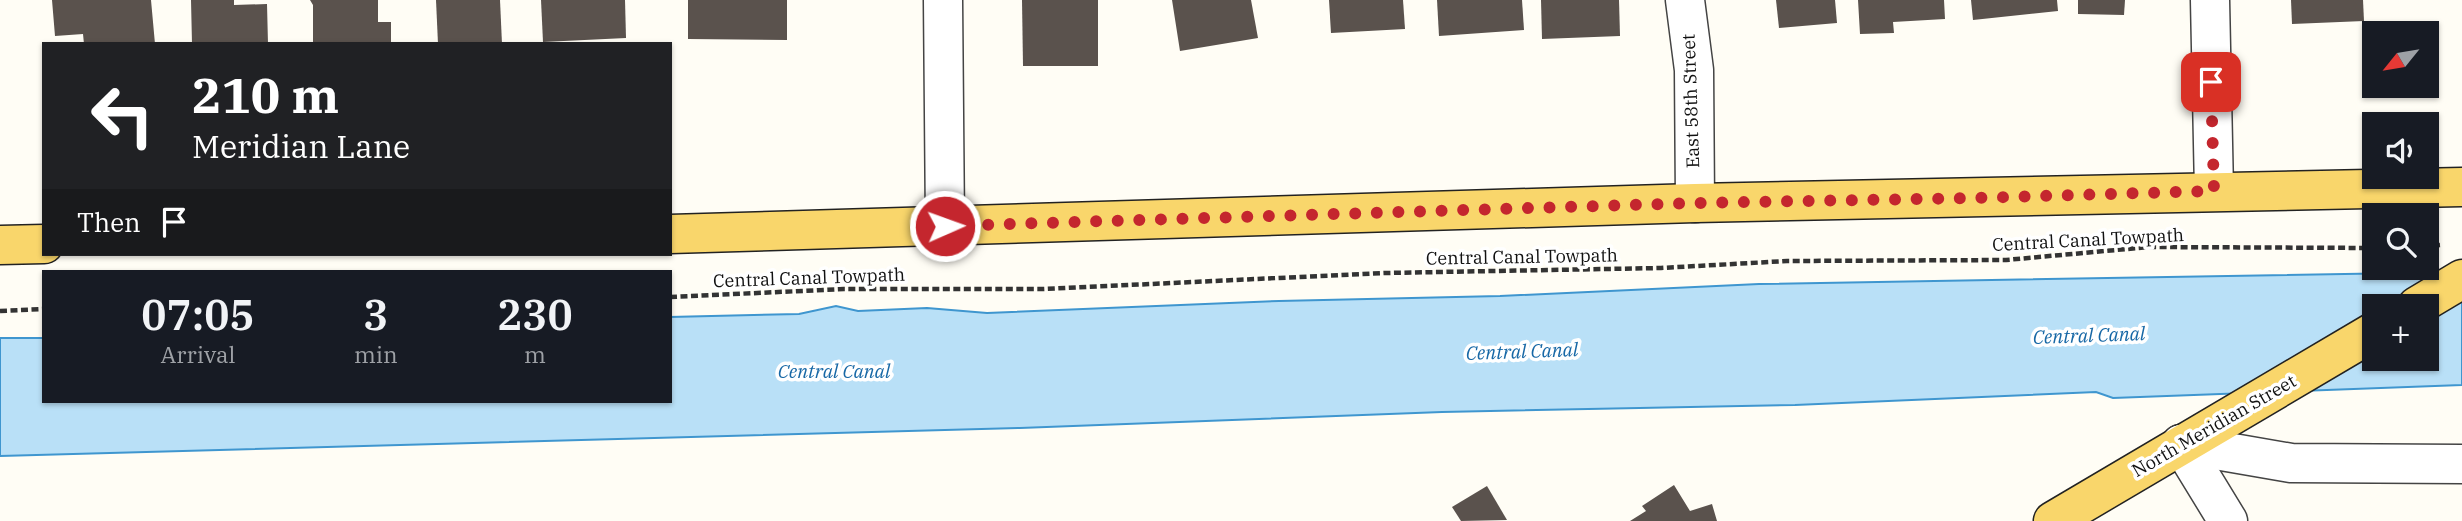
<!DOCTYPE html>
<html lang="en">
<head>
<meta charset="utf-8">
<style>
  body { margin:0; font-family:"IBM Plex Serif",serif; background:#242831; color:#f1f3f6; height:100vh; display:flex; flex-direction:column; font-size:26px; white-space:nowrap }
  * { box-sizing:border-box; margin:0 }
  p { font-size:23px; color:#9ea1a6 }
  .icon { flex:none; width:38px; height:38px; fill:none; stroke:currentColor; stroke-width:2; stroke-linecap:round; stroke-linejoin:round }
  .map { position:relative; flex:1; overflow:hidden }
  .side { position:absolute; left:42px; top:270px; width:630px; height:133px; display:flex; flex-direction:column; background:#171b24; border-radius:0px; box-shadow:0 2px 5px #0004 }
  .side>* { flex:none }
  .top-card { position:absolute; left:42px; top:42px; width:630px; height:214px; border-radius:0px; box-shadow:0 2px 5px #0004; background:#202124; color:#fff; overflow:hidden }
  .needle { width:46px; rotate:240deg }
  .tools { position:absolute; left:2362px; top:21px; display:grid; gap:14px }
  .tools a { display:grid; place-items:center; width:77px; height:77px; border-radius:0px; background:#171b24; box-shadow:0 2px 5px #0004; font-size:35px }
  .pin { position:absolute; display:grid; place-items:center; width:60px; height:60px; color:#fff; margin:-30px; border-radius:14px; box-shadow:0 4px 10px #0006 }
  .me { position:absolute; width:77px; margin:-38px; rotate:88deg; stroke-linejoin:round; filter:drop-shadow(0 0 5px #0008) }
  .turn { display:flex; align-items:center; gap:24px; height:147px; padding:0 35px; font-size:32px }
  .turn .icon { width:91px; height:91px; stroke-width:2.5 }
  .turn b { display:block; font-size:49px; line-height:60px }
  .then { display:flex; align-items:center; height:66px; padding:0 35px; background:#0003; gap:14px; font-size:26px }
  .eta { display:flex; justify-content:space-evenly; align-items:center; height:119px; text-align:center }
  .eta b { font-size:42px; font-weight:600; line-height:49px }
  .map>svg:first-child { display:block }
  .water { fill:#b9e0f7; stroke:#3f96cf; stroke-width:2; fill-rule:evenodd }
  .building { fill:#5a524d }
  .lines { fill:none; stroke-linecap:round; stroke-linejoin:round }
  .minor-casing { stroke:#444; stroke-width:41 }
  .major-casing { stroke:#222; stroke-width:41 }
  .path { stroke:#333; stroke-width:4.5; stroke-dasharray:7 3.5; stroke-linecap:butt }
  .minor { stroke:#fff; stroke-width:38 }
  .major { stroke:#f9d66b; stroke-width:38 }
  .route { stroke:#c4262e; stroke-width:12; stroke-dasharray:0 21.6 }
  .labels { text-anchor:middle; stroke-width:7; stroke-linejoin:round; paint-order:stroke }
  .street-label { font-size:18px; fill:#111; stroke:#fff }
  .water-label { font-size:19px; font-style:italic; fill:#1768a6; stroke:#fff }
</style>
</head>
<body>
<div class="map">
<svg width="2462" height="521" viewBox="0 0 2462 521">
  <rect width="100%" height="100%" fill="#fffdf5"/>
  <!-- water -->
  <path class="water" d="M2462,272V385L2113,398L2096,392L1795,405L1442,412L1020,428L0,456V338H44V401H670V317L799,314L836,306L858,311L927,308L987,313L1279,301L1500,296L1759,284ZM2375,306H2427V359H2375Z"/>
  <!-- building -->
  <g class="building">
    <path d="M52,0H151L155,44H84L83,34L55,36Z"/>
    <path d="M191,0H234V5L267,4L268,44H192Z"/>
    <path d="M310,0H378V22H391V44H313V5Z"/>
    <path d="M436,0H500L502,44H438Z"/>
    <path d="M541,0H625L626,38L543,42Z"/>
    <path d="M688,0H787V40L688,39Z"/>
    <path d="M1022,0H1098V66H1023Z"/>
    <path d="M1172,0H1251L1258,38L1180,51Z"/>
    <path d="M1329,0H1403L1405,29L1331,33Z"/>
    <path d="M1437,0H1522L1524,30L1439,36Z"/>
    <path d="M1541,0H1619L1620,36L1542,39Z"/>
    <path d="M1776,0H1835L1837,23L1779,28Z"/>
    <path d="M1858,0H1944L1945,19L1893,22L1894,33L1860,34Z"/>
    <path d="M1971,0H2057L2058,11L1973,20Z"/>
    <path d="M2078,0H2125L2124,15L2078,14Z"/>
    <path d="M2291,0H2363L2364,21L2292,24Z"/>
    <path d="M1674,485L1690,511L1712,504L1717,521H1630L1646,511L1642,506Z"/>
    <path d="M1487,486L1507,520L1461,521L1452,507Z"/>
  </g>
  <g class="lines">
    <!-- minor casing -->
    <g class="minor-casing">
      <g id="minor">
        <path d="M943,0L945,226"/>
        <path d="M1685,0L1694,70L1695,203"/>
        <path d="M2210,0L2214,191"/>
        <path d="M2181,444L2291,463L2462,464"/>
        <path d="M2181,444L2228,521"/>
      </g>
    </g>
    <!-- major casing -->
    <g class="major-casing">
      <g id="major">
        <path d="M670,234L1695,203L2462,187"/>
        <path d="M0,245L44,244"/>
        <path d="M2417,306L2462,279"/>
        <path d="M2053,521L2375,331"/>
      </g>
    </g>
    <!-- path -->
    <g class="path">
      <path d="M2427,246L2440,245"/>
      <path d="M670,297L844,289H1044L1384,273L1661,268L1787,261L2006,260L2149,247L2375,248"/>
      <path d="M0,311L44,309"/>
    </g>
    <!-- minor -->
    <use href="#minor" class="minor"/>
    <!-- major -->
    <use href="#major" class="major"/>
  </g>
  <g class="lines">
    <!-- route -->
    <path class="route" d="M945,226L1695,203L1973,198L2214,191L2211,82"/>
  </g>
  <g class="labels">
    <!-- street labels -->
    <g class="street-label">
      <text transform="translate(1691 101) rotate(-92)" y="6">East 58th Street</text>
      <text transform="translate(2088 240) rotate(-3)" y="6">Central Canal Towpath</text>
      <text transform="translate(1522 257) rotate(-1)" y="6">Central Canal Towpath</text>
      <text transform="translate(809 278) rotate(-2)" y="6">Central Canal Towpath</text>
      <text transform="translate(2214 426) rotate(-30)" y="6">North Meridian Street</text>
    </g>
    <!-- water labels -->
    <g class="water-label">
      <text transform="translate(2089 335) rotate(-2)" y="7">Central Canal</text>
      <text transform="translate(1522 351) rotate(-2)" y="7">Central Canal</text>
      <text x="834" y="378">Central Canal</text>
    </g>
  </g>
</svg>
<div class="tools">
<a><svg class="needle" viewBox="-14 -14 28 28"><path d="M0-13l5 13h-10z" fill="#e53935"/><path d="M0 13l5-13h-10z" fill="#9ea1a6"/></svg></a>
<a><svg class="icon" aria-label="sound" viewBox="0 0 24 24"><path d="M4 9h4l5-4v14l-5-4H4zM17 9q2 3 0 6"/></svg></a>
<a><svg class="icon" aria-label="search" viewBox="0 0 24 24"><circle cx="10" cy="10" r="6"/><path d="M15 15l6 6"/></svg></a>
<a>+</a>
</div>
<div class="pin" style="left:2211px;top:82px;background:#d93025"><svg class="icon" aria-label="arrive" viewBox="0 0 24 24"><path d="M6 21V4h12l-3 4 3 4H6"/></svg></div>
<svg class="me" style="left:945px;top:226px" viewBox="-20 -20 40 40"><circle r="17" fill="#c4262e" stroke="#fff" stroke-width="3"/><path d="M0-11L8 9 0 5-8 9z" fill="#fff"/></svg>
<div class="top-card">
<div class="turn"><svg class="icon" aria-label="left" viewBox="0 0 24 24"><path d="M17 20v-9H6M10 6l-5 5 5 5"/></svg><div><b>210 m</b>Meridian Lane</div></div>
<div class="then">Then<svg class="icon" aria-label="arrive" viewBox="0 0 24 24"><path d="M6 21V4h12l-3 4 3 4H6"/></svg></div>
</div>
<section class="side">
<div class="eta">
<div><b>07:05</b><p>Arrival</p></div>
<div><b>3</b><p>min</p></div>
<div><b>230</b><p>m</p></div>
</div>
</section>
</div>
</body>
</html>
